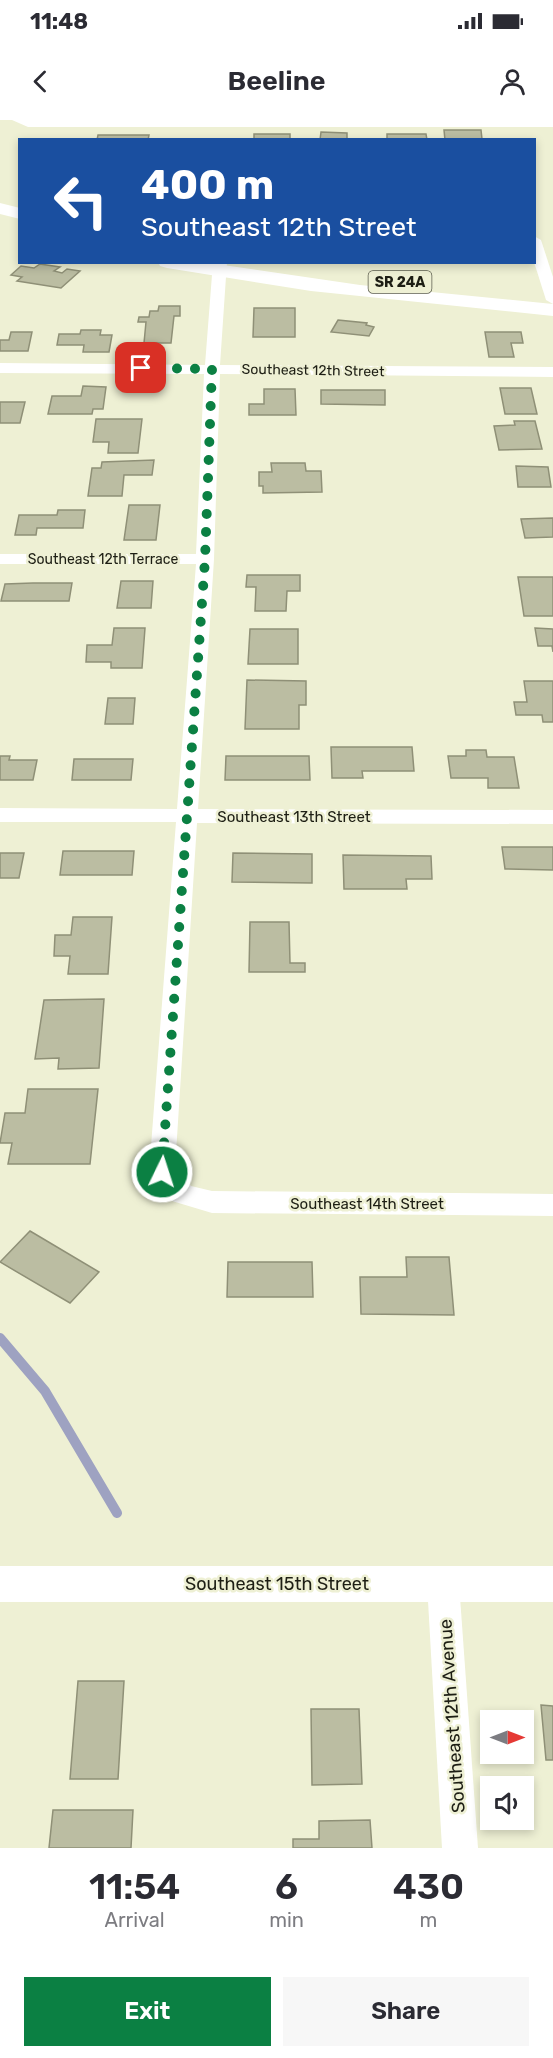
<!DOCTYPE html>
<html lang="en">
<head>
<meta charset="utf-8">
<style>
  body { margin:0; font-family:Rubik,sans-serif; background:#f7f7f7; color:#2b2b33; height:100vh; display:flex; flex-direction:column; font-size:22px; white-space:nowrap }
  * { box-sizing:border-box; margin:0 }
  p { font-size:20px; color:#7c7c81 }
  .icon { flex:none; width:33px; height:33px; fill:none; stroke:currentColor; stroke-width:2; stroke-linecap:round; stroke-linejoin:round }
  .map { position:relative; height:1728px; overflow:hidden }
  .sheet { display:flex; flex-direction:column; background:#fff; flex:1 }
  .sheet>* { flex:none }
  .banner { position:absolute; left:18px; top:18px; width:518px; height:126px; border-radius:0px; box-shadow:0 3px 9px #0003; background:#1a4fa0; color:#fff; overflow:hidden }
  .needle { width:39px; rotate:90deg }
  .buttons { position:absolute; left:480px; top:1590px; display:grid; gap:12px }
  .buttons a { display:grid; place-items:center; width:54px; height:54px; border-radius:0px; background:#fff; box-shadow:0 3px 9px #0003; font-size:30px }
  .pin { position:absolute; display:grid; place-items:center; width:51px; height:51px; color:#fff; margin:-26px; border-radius:12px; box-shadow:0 3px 9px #0006 }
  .me { position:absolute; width:66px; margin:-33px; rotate:4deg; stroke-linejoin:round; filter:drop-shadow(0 0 4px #0008) }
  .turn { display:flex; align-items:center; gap:21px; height:126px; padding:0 24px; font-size:27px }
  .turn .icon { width:78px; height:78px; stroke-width:2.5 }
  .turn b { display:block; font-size:42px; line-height:51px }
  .eta { display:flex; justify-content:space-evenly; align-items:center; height:102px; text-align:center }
  .eta b { font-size:36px; font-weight:600; line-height:42px }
  .primary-button { display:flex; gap:12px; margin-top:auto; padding:12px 24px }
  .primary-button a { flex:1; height:69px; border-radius:0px; background:#0b8043; color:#fff; font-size:24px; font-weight:600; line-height:69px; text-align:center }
  .primary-button a+a { background:#f7f7f7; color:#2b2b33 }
  .status { display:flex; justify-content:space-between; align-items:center; height:42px; padding:0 30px; background:#fff; direction:ltr }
  .status svg { height:16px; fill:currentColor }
  header { display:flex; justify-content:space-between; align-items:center; height:78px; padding:0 24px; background:#fff; font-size:27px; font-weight:600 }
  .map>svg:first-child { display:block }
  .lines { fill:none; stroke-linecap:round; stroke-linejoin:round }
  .stream { stroke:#9ea2c1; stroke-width:10 }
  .building { fill:#bbbda2; stroke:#8f9077; stroke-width:1.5 }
  .minor { fill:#fff; fill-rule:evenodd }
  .tertiary { fill:#fff; fill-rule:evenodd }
  .trunk { fill:#fff; fill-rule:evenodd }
  .route { stroke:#0b8043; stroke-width:10; stroke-dasharray:0 18 }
  .labels { text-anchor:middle; stroke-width:5; stroke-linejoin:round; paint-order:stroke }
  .shield { fill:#eef0d4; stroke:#5c5d4e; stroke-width:1.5 }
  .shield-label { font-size:14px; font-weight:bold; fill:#1d1e14 }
  .far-street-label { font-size:14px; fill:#1d1e14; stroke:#eef0d4 }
  .street-label { font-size:15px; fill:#1d1e14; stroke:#eef0d4 }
  .near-street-label { font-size:18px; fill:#1d1e14; stroke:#eef0d4 }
</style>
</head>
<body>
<div class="status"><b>11:48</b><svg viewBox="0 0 49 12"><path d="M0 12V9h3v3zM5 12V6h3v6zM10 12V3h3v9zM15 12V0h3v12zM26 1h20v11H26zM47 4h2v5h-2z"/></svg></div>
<header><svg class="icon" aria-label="back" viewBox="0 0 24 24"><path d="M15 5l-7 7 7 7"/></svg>Beeline<svg class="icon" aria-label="person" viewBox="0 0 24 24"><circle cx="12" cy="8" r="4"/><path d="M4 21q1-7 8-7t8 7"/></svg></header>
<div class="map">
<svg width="553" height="1728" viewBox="0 0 553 1728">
  <rect width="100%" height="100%" fill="#eef0d4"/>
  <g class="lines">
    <!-- stream -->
    <path class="stream" d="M0,1218L45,1271L117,1393"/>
  </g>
  <!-- building -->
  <g class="building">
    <path d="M444,10H481L482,19L445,20Z"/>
    <path d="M321,12L347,13V20H320Z"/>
    <rect x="254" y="14" width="36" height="6"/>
    <path d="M387,14H426L427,20H387Z"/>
    <path d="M98,15H149L148,20H97Z"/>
    <path d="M40,144L60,147L54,151L62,153L67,149L80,151L61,168L17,161L22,157L11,155L21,146L34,148Z"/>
    <path d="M159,186H180V196H174L171,223H144L146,202H138L139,197H149L150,191H158Z"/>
    <path d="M254,188H295V217H253Z"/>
    <path d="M338,200L367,203L366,205L374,207L369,216L331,212Z"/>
    <path d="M81,210H101L100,215H112L109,232H83L84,225H57L59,214H80Z"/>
    <path d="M11,212H32L28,231H0V220H9Z"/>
    <path d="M485,212H521L523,223H511L514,237H489Z"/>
    <path d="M83,266L106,267L103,289H93L92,294H48L52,276H81Z"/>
    <path d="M500,268H531L537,294H505Z"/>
    <path d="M264,269H295L296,295H249V284H264Z"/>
    <path d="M321,270H385V285L321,284Z"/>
    <path d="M0,282H25L20,303H0Z"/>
    <path d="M96,299H142L138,333H108L109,322H93Z"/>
    <path d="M514,301H535L542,329L499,330L494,306L515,305Z"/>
    <path d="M154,340L152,355H124L122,376H88L92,348H101L102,342Z"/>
    <path d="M271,343H305L306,351H321L322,372L263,373V366H259V352H272Z"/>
    <path d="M516,346L548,347L551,367H518Z"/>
    <path d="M129,385H160L156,420H124Z"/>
    <path d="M58,390H85L83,408H37L36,415H15L19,395H57Z"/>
    <path d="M553,398V417L525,418L521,399Z"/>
    <path d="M247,455H300V471H287L286,491H255L256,467H246Z"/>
    <path d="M518,457H553V496H524Z"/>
    <path d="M121,461H153L151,488H117Z"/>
    <path d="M33,463H72L69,481H1L5,464Z"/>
    <path d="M114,508H145L142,548H111V542H86L87,525H112Z"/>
    <path d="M535,508L553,509V532L552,526H538Z"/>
    <path d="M250,509H298V544H248Z"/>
    <path d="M247,560L306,561V585H299V609H245Z"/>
    <path d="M524,561H553V602H543L542,595H516L514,582H527Z"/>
    <path d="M108,578H135L133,604H105Z"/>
    <path d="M331,627H412L414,651H362L363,658H332Z"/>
    <path d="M466,630H486L487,637H514L519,668H488V658H451L448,636H466Z"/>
    <path d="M0,636H10L9,640H37L33,660H0Z"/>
    <path d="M226,636H309L310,660H225Z"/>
    <path d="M74,639H133L131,660H72Z"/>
    <path d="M502,727H553V750L505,749Z"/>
    <path d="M63,731H134L132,755H60Z"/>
    <path d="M0,733H24L19,758H0Z"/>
    <path d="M233,733L312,734V763L232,762Z"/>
    <path d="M343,735L431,736L432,759H406L407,769H344Z"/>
    <path d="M73,797H112L108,854H68L70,836H54L55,815H71Z"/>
    <path d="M250,802H289L290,843H305V852H249Z"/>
    <path d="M104,879L99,948L58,949L59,938L35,939L44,880Z"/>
    <path d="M28,969H98L90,1044H8L12,1023H0L5,993H25Z"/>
    <path d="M30,1111L99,1152L70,1183L0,1142Z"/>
    <path d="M406,1137H449L454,1195L361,1194L360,1157H407Z"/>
    <path d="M228,1142H312L313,1177H227Z"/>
    <path d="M78,1561H124L118,1659H70Z"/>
    <path d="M541,1585L553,1586V1640H546Z"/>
    <path d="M311,1589H359L362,1664L312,1665Z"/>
    <path d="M53,1690H133L131,1728H49Z"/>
    <path d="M370,1700L372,1728H293V1719H319V1701Z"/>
  </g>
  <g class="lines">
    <!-- minor -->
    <g class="minor">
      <path d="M12,0H553V7H28Z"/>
      <path d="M534,116L541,120L553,157V184L546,180L534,142Z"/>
      <path d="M213,142H227L220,245L553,247V257L220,254L214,439L198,689L553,690V704L197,703L175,1049L191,1066L212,1071L553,1074V1096L212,1093L172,1081L149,1052L176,702H0V688L177,689L196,444H0V434H196L204,254L0,253V243L205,245Z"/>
      <path d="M443,1448L454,1452L459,1463L478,1728H442L427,1463L432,1452Z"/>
    </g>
    <!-- tertiary -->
    <rect class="tertiary" x="0" y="1446" width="553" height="36"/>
    <!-- trunk -->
    <g class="trunk">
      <path d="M0,83L20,88V99L0,94Z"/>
      <path d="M158,142H202L360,165L553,184V196L311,171L167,148L160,146Z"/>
    </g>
  </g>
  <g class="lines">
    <!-- route -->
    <path class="route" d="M141,248L212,249L205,440L162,1052"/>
  </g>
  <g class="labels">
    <!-- shield labels -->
    <rect class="shield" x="368.5" y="151" width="63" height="22" rx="4.5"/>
    <g class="shield-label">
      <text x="400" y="167">SR 24A</text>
    </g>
    <!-- far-street labels -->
    <g class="far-street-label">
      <text transform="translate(313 250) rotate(1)" y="5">Southeast 12th Street</text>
      <text x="103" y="444">Southeast 12th Terrace</text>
    </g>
    <!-- street labels -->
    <g class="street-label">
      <text x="294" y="702">Southeast 13th Street</text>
      <text x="367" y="1089">Southeast 14th Street</text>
    </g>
    <!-- near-street labels -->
    <g class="near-street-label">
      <text x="277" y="1470">Southeast 15th Street</text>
      <text transform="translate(452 1596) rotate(-94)" y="6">Southeast 12th Avenue</text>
    </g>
  </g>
</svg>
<div class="buttons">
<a><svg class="needle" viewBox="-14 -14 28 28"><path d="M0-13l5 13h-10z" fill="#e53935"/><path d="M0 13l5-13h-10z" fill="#7c7c81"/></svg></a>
<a><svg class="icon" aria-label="sound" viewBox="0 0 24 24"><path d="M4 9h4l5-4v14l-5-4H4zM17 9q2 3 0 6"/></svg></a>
</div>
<div class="pin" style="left:141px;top:248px;background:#d93025"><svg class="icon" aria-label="arrive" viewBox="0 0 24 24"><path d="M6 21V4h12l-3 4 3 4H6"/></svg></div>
<svg class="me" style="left:162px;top:1052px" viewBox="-20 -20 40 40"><circle r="17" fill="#0b8043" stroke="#fff" stroke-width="3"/><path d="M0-11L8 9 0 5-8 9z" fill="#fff"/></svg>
<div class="banner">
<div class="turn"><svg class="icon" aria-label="left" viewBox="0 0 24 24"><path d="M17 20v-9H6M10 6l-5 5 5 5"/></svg><div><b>400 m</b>Southeast 12th Street</div></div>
</div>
</div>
<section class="sheet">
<div class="eta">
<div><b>11:54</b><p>Arrival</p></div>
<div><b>6</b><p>min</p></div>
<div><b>430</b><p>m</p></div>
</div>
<div class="primary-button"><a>Exit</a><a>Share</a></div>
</section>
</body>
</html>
